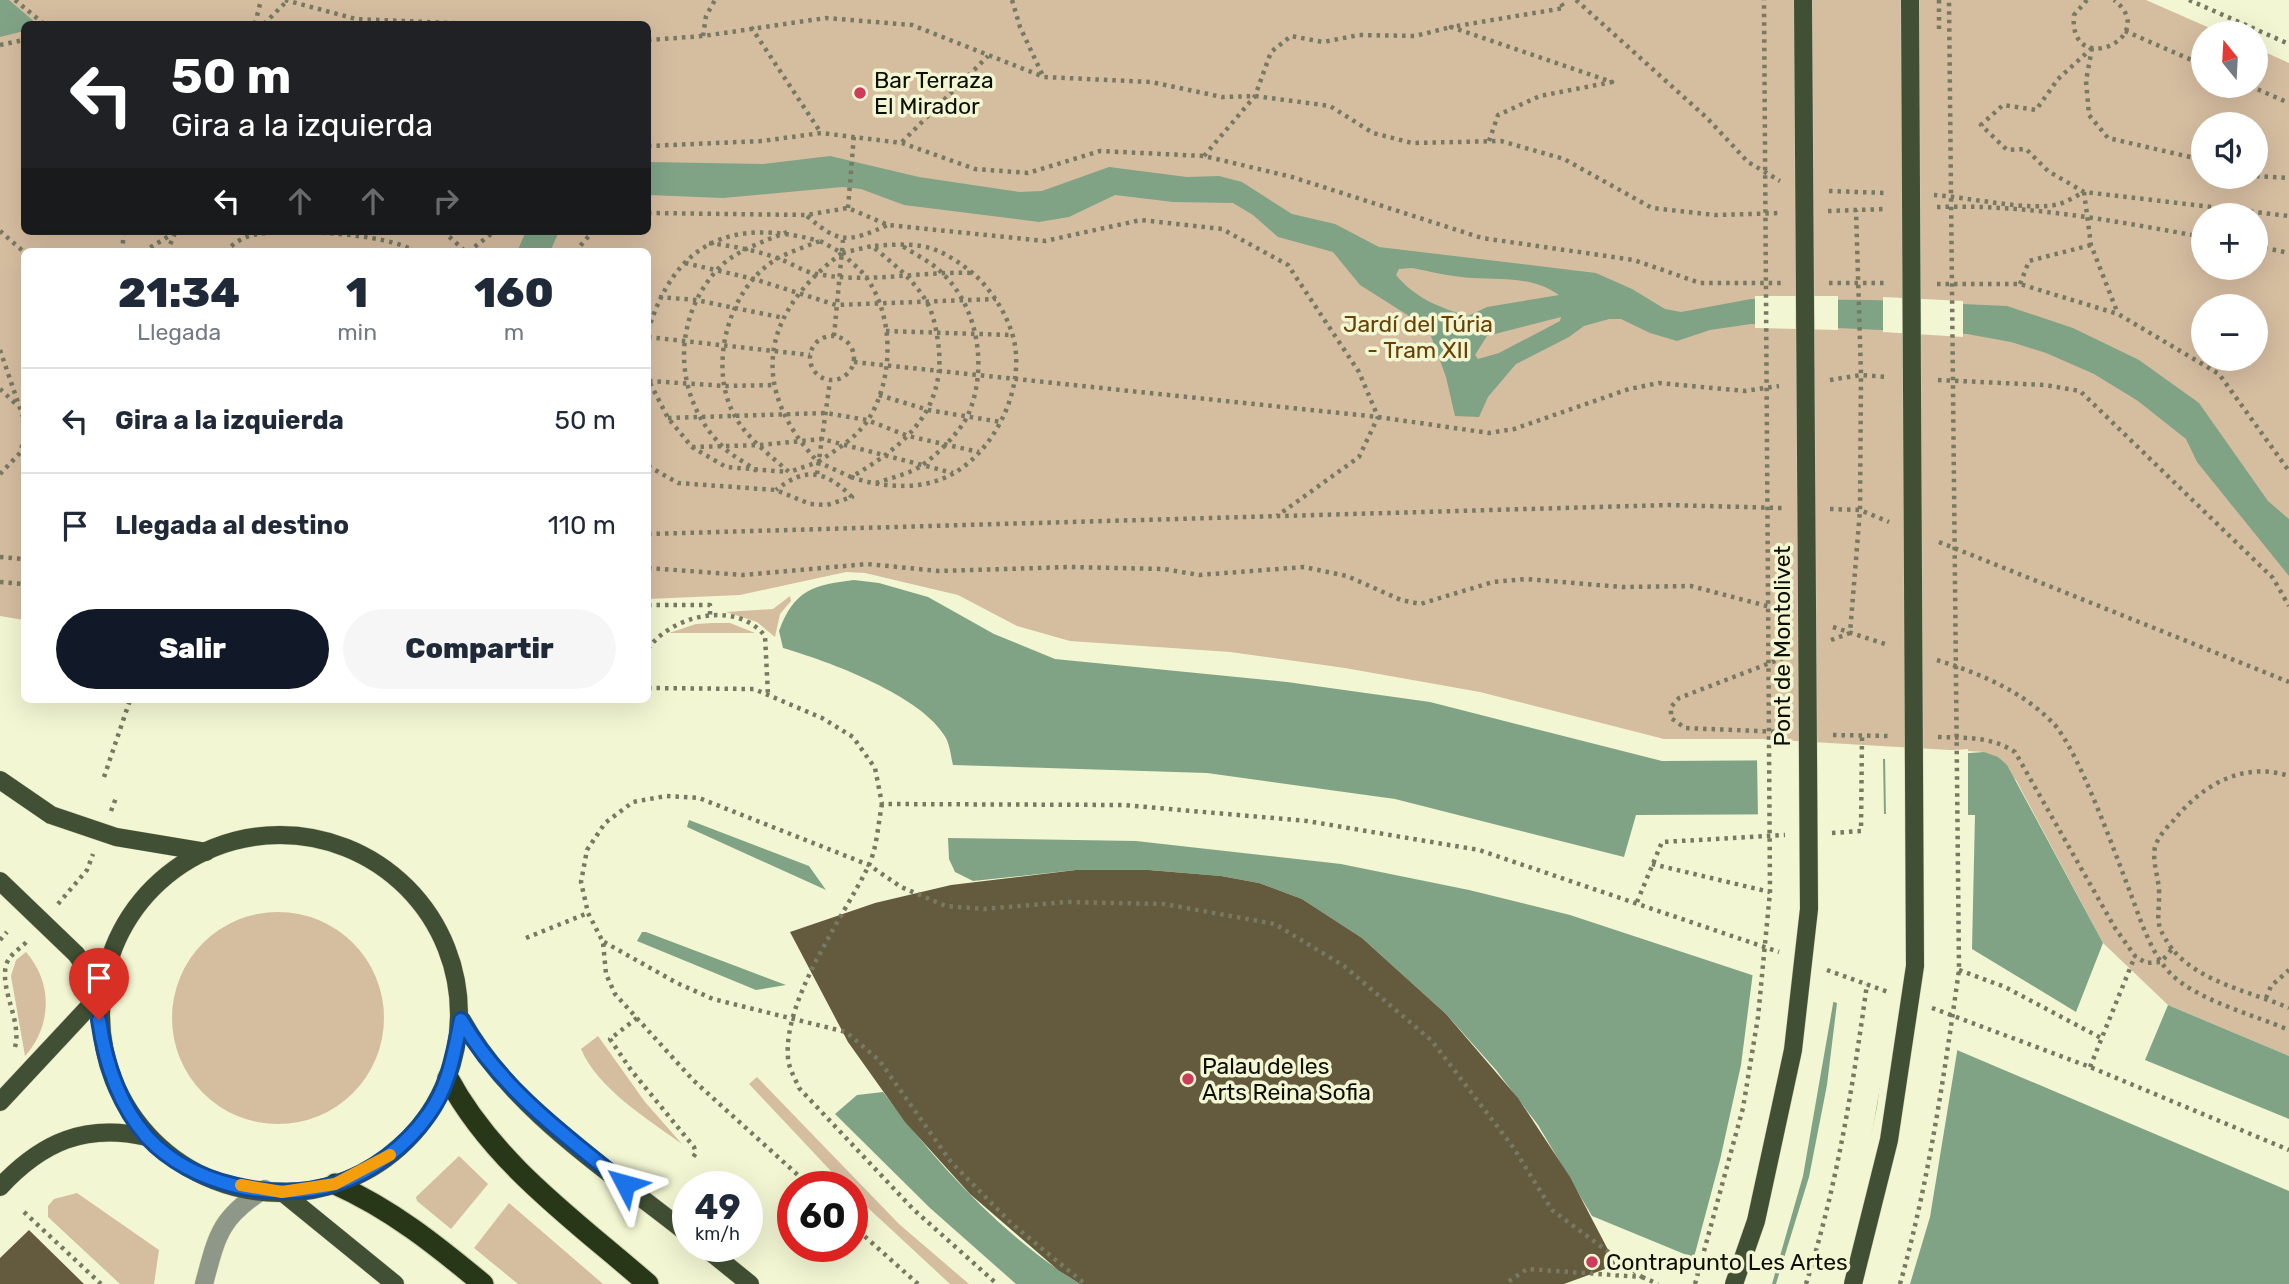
<!DOCTYPE html>
<html lang="es">
<head>
<meta charset="utf-8">
<style>
  body { margin:0; font-family:Rubik,sans-serif; background:#f6f6f7; color:#1f2937; height:100vh; display:flex; flex-direction:column; font-size:26px; white-space:nowrap }
  * { box-sizing:border-box; margin:0 }
  p { font-size:23px; color:#747a83 }
  .icon { flex:none; width:38px; height:38px; fill:none; stroke:currentColor; stroke-width:2; stroke-linecap:round; stroke-linejoin:round }
  .map { position:relative; flex:1; overflow:hidden }
  .drawer { position:absolute; left:21px; top:248px; width:630px; height:455px; display:flex; flex-direction:column; background:#fff; border-radius:10px; box-shadow:0 7px 28px #0002 }
  .drawer>* { flex:none }
  .hud { position:absolute; left:21px; top:21px; width:630px; height:214px; border-radius:10px; box-shadow:0 7px 28px #0002; background:#202124; color:#fff; overflow:hidden }
  .needle { width:46px; rotate:342deg }
  .controls { position:absolute; left:2191px; top:21px; display:grid; gap:14px }
  .controls a { display:grid; place-items:center; width:77px; height:77px; border-radius:50%; background:#fff; box-shadow:0 7px 28px #0002; font-size:35px }
  .speed { position:absolute; left:672px; top:1171px; display:flex; gap:14px; font-size:35px; font-weight:700; text-align:center }
  .speed>* { display:grid; place-content:center; width:91px; height:91px; border-radius:50%; background:#fff; box-shadow:0 7px 28px #0002; line-height:1 }
  .speed small { font-size:18px; font-weight:400 }
  .speed .limit { border:10px solid #d22; background:#fff; color:#111 }
  .pin { position:absolute; display:grid; place-items:center; width:60px; height:60px; color:#fff; margin:-72px -30px; border-radius:50% 50% 50% 0; rotate:-45deg; box-shadow:0 0 7px #0007 }
  .pin .icon { rotate:45deg }
  .me { position:absolute; width:77px; margin:-38px; rotate:309deg; stroke-linejoin:round; filter:drop-shadow(0 0 5px #0008) }
  .turn { display:flex; align-items:center; gap:24px; height:147px; padding:0 35px; font-size:32px }
  .turn .icon { width:91px; height:91px; stroke-width:2.5 }
  .turn b { display:block; font-size:49px; line-height:60px }
  .lanes { display:flex; align-items:center; height:66px; padding:0 35px; background:#0003; justify-content:center; gap:35px; direction:ltr }
  .lanes .off { opacity:.35 }
  .eta { display:flex; justify-content:space-evenly; align-items:center; height:119px; text-align:center }
  .eta b { font-size:42px; font-weight:800; line-height:49px }
  .button { display:flex; gap:14px; margin-top:auto; padding:14px 35px }
  .button a { flex:1; height:80px; border-radius:42px; background:#111827; color:#fff; font-size:28px; font-weight:800; line-height:80px; text-align:center }
  .button a+a { background:#f6f6f7; color:#1f2937 }
  ul { padding:0; list-style:none }
  li { display:flex; align-items:center; gap:21px; height:105px; padding:0 35px; border-top:2px solid #e0e1e3 }
  li div { flex:1 }
  li b { display:block; font-size:26px }
  li em { font-style:normal }
  .map>svg:first-child { display:block }
  .green { fill:#d5bda0; fill-rule:evenodd }
  .water { fill:#80a386; fill-rule:evenodd }
  .pier { fill:#f3f6d2 }
  .building { fill:#645a3d }
  .lines { fill:none; stroke-linecap:round; stroke-linejoin:round }
  .minor-casing { stroke:#ced1b1; stroke-width:19 }
  .major-casing { stroke:#ced1b1; stroke-width:19 }
  .highway-casing { stroke:#ced1b1; stroke-width:23 }
  .path { stroke:#777962; stroke-width:4.5; stroke-dasharray:3.5 5; stroke-linecap:butt }
  .minor { stroke:#8f9888; stroke-width:18 }
  .major { stroke:#415034; stroke-width:18 }
  .highway { stroke:#273717; stroke-width:21 }
  .major-bridge-casing { stroke:#ced1b1; stroke-width:19; stroke-linecap:butt }
  .path-bridge { stroke:#777962; stroke-width:4.5; stroke-dasharray:3.5 5; stroke-linecap:butt }
  .major-bridge { stroke:#415034; stroke-width:18 }
  .route-casing { stroke:#114b97; stroke-width:18 }
  .route { stroke:#1a73e8; stroke-width:12 }
  .slow { stroke:#f59e0b; stroke-width:12 }
  .poi-dot { fill:#cd3d5b; stroke:#f3f6d2; stroke-width:2.5 }
  .labels { text-anchor:middle; stroke-width:7; stroke-linejoin:round; paint-order:stroke }
  .poi-label { font-size:23px; fill:#0e0f04; stroke:#f3f6d2; text-anchor:start }
  .park-label { font-size:23px; fill:#684204; stroke:#f3f6d2 }
  .street-label { font-size:23px; fill:#0e0f04; stroke:#f3f6d2 }
</style>
</head>
<body>
<div class="map">
<svg width="2289" height="1284" viewBox="0 0 2289 1284">
  <rect width="100%" height="100%" fill="#f3f6d2"/>
  <!-- green -->
  <g class="green">
    <path d="M0,0H2146L2221,33H2203V86H2256V48L2289,63V1056L2168,1005L2103,943L2016,780L1984,752L1762,739H1664L1480,692L1345,668L1230,652L1070,641L1017,626L958,595L865,573L846,572L740,595L648,599V252H24V620L0,616ZM24,24H648V231H24ZM2203,124H2256V177H2203ZM2203,215H2256V268H2203ZM2203,306H2256V359H2203Z"/>
    <path d="M790,596L791,601L780,614L775,637L757,622L726,612L773,609Z"/>
    <path d="M713,623H730L755,633H669L696,624Z"/>
    <circle cx="278" cy="1018" r="106"/>
    <path d="M26,952C53,983 52,1026 25,1056L11,976L16,960Z"/>
    <path d="M598,1036L645,1102L682,1144C648,1119 598,1089 581,1049Z"/>
    <path d="M757,1077L899,1224L969,1284H950L852,1193V1186H845L749,1084Z"/>
    <path d="M459,1156L488,1184L451,1229L417,1201L416,1197Z"/>
    <path d="M77,1193L159,1250L154,1284H120L48,1217V1206L54,1199Z"/>
    <path d="M509,1203L603,1284H518L474,1248Z"/>
  </g>
  <!-- water -->
  <g class="water">
    <path d="M0,0H9L37,24H24V31L0,37Z"/>
    <path d="M830,156L919,177L1019,192L1042,191L1109,167L1187,177L1219,176L1242,182L1292,214L1335,224L1379,247L1596,273L1632,289L1665,309L1681,312L1751,299L1872,300L2007,306L2073,328L2139,360L2199,403L2268,501L2289,519V576L2197,462L2186,439L2138,401L2094,374L2046,353L2011,342L1967,334L1751,324L1710,330L1677,341L1650,333L1621,319H1609L1584,326L1569,337L1516,364L1488,397L1479,417L1455,416L1446,377L1428,328L1360,285L1333,252L1278,237L1253,215L1233,203L1173,202L1115,195L1069,217L1039,222L904,205L861,189L842,187L723,198L648,195V162L763,164ZM1412,268C1432,272 1453,277 1473,278C1504,280 1532,276 1559,295L1487,307L1468,316C1440,308 1415,298 1396,275L1399,269ZM1561,317L1560,321L1499,353L1478,359L1475,355L1487,336Z"/>
    <path d="M526,231H559L550,252H517Z"/>
    <path d="M854,580L879,583L928,597L994,634L1055,659L1287,682L1430,702L1662,761L1842,760V814L1636,815L1624,857L1395,799L1207,773L953,765C951,757 950,746 946,738C923,696 828,661 783,648L779,631C794,590 813,585 854,580Z"/>
    <path d="M1984,752L1998,757L2007,765L2103,943L2076,1012L1972,949L1975,815L1884,814L1883,759Z"/>
    <path d="M689,820L809,866L826,890L687,827Z"/>
    <path d="M948,838L1136,841L1341,864L1469,890L1570,915L1837,1003L1827,1085L1809,1177L1776,1284H1757L1592,1216L1538,1125L1496,1070L1446,1014L1362,938L1302,899L1259,883L1221,876L1150,870H1076L973,881L955,872L949,859Z"/>
    <path d="M642,932H646L786,985L756,990L637,941Z"/>
    <path d="M2168,1005L2289,1056V1119L2145,1060Z"/>
    <path d="M1891,1022L2289,1191V1284H1837L1859,1210Z"/>
    <path d="M883,1092C938,1165 1002,1236 1080,1284H1016L930,1208L835,1114L857,1095Z"/>
  </g>
  <!-- pier -->
  <g class="pier">
    <path d="M1755,296H1838V330L1755,328Z"/>
    <path d="M1883,297L1963,301V337L1883,332Z"/>
    <path d="M1968,749V818H1886L1885,755Z"/>
    <path d="M1757,757H1842L1843,818L1758,817Z"/>
    <path d="M1753,972L1834,998L1803,1176L1772,1284H1748L1693,1261L1720,1160L1741,1065Z"/>
    <path d="M1891,1018L1958,1046L1930,1217L1910,1284H1834L1856,1209L1877,1107L1888,1021Z"/>
  </g>
  <!-- building -->
  <g class="building">
    <path d="M1076,870H1149L1221,876L1259,883L1302,899L1362,938L1446,1014L1518,1098L1570,1177L1616,1265L1564,1284H1080L1058,1270L970,1194L905,1122L848,1042L790,932L875,903L951,885Z"/>
    <path d="M29,1230L84,1284H0V1258Z"/>
  </g>
  <g class="lines">
    <!-- minor casing -->
    <g class="minor-casing">
      <path id="minor" d="M204,1284C217,1235 220,1217 265,1189"/>
    </g>
    <!-- major casing -->
    <g class="major-casing">
      <g id="major">
        <path d="M0,780L51,815L116,837L206,852"/>
        <circle cx="280" cy="1014" r="179"/>
        <path d="M0,881L76,954L99,986"/>
        <path d="M462,1020C513,1111 608,1170 688,1234"/>
        <path d="M0,1102L98,997"/>
        <path d="M0,1187C42,1142 85,1123 147,1137"/>
        <path d="M282,1192L395,1284"/>
        <path d="M703,1246L750,1284"/>
      </g>
    </g>
    <!-- highway casing -->
    <g class="highway-casing">
      <g id="highway">
        <path d="M448,1078C493,1163 577,1222 648,1284"/>
        <path d="M335,1184C391,1209 436,1245 483,1284"/>
      </g>
    </g>
    <!-- path -->
    <g class="path">
      <path d="M15,0L44,24"/>
      <path d="M285,0L356,19L473,24"/>
      <path d="M1012,0L1020,27L1043,76"/>
      <path d="M1576,0L1707,118L1748,162L1780,181"/>
      <path d="M2087,0L2074,15C2068,80 2162,37 2114,0"/>
      <path d="M2189,0L2289,44"/>
      <path d="M255,24L261,0"/>
      <path d="M264,24L287,1"/>
      <path d="M751,27L821,133"/>
      <path d="M2125,31L2203,65"/>
      <path d="M703,36L706,16L715,0"/>
      <path d="M648,40L703,36L826,18L912,25L1044,77L1151,82L1222,97L1255,96L1330,106L1373,133L1412,143L1501,141L1564,159L1652,208L1715,215L1781,213"/>
      <path d="M0,45L24,40"/>
      <path d="M2092,48L2058,79L2036,110L2003,105L1981,125L2007,150L2026,149L2048,171L2084,192L2289,216"/>
      <path d="M2092,48L2086,81L2089,115L2108,138L2203,160"/>
      <path d="M2250,86L2289,103"/>
      <path d="M1489,141L1498,115L1540,96L1612,82L1451,27L1564,8L1559,0"/>
      <path d="M902,142L988,56"/>
      <path d="M648,146L762,141L821,133L902,143L975,169L1028,173L1100,151L1204,156L1292,177L1482,238L1634,260L1700,283H1782"/>
      <path d="M1204,156L1255,96L1271,52L1291,36L1323,42L1359,35L1415,36L1451,27"/>
      <path d="M2256,176L2289,178"/>
      <path d="M1829,191L1887,193"/>
      <path d="M2084,192L2091,245L2118,314"/>
      <path d="M1934,195C1967,197 2032,212 2059,204C2067,202 2076,196 2084,192"/>
      <path d="M1937,207C2026,204 2115,221 2203,237"/>
      <path d="M848,208L854,135"/>
      <path d="M1828,211L1886,209"/>
      <path d="M648,213L806,215L848,208L888,225L1045,241L1141,220L1222,229L1288,265L1359,372L1378,417L1359,457L1277,516"/>
      <path d="M807,216C840,245 849,242 888,225"/>
      <path d="M0,231L24,252"/>
      <path d="M443,231L466,252"/>
      <path d="M820,241L842,253L872,246C891,262 911,277 925,299C934,313 937,333 939,350C944,413 902,448 851,477L818,462L789,472C771,456 748,439 736,418C706,368 728,285 780,257C792,251 807,246 820,241Z"/>
      <path d="M709,243C732,246 755,250 777,258C790,262 803,272 817,274C868,284 919,271 972,273"/>
      <path d="M2256,246L2289,253"/>
      <path d="M122,252L124,231"/>
      <path d="M143,252L177,231"/>
      <path d="M167,252L175,233"/>
      <path d="M225,252C233,244 241,238 253,235C283,228 391,233 415,252"/>
      <path d="M468,252L495,231"/>
      <path d="M575,252L593,231"/>
      <path d="M842,253C850,262 862,270 868,280C895,320 893,381 868,420C856,438 836,450 818,462C748,387 761,313 842,253Z"/>
      <path d="M685,263L754,279L836,305L996,299"/>
      <path d="M1829,283H1887"/>
      <path d="M1937,284H2020L2118,314L2219,374L2289,471"/>
      <path d="M2020,284L2029,261L2091,245"/>
      <path d="M659,297L696,300L784,318"/>
      <path d="M648,331C675,242 731,217 819,241"/>
      <path d="M886,331L1011,335"/>
      <circle cx="832" cy="358" r="22"/>
      <path d="M834,336L843,240"/>
      <path d="M648,337L810,355"/>
      <path d="M0,350L24,420"/>
      <path d="M648,358L649,381L668,418L692,447L726,467L788,472"/>
      <path d="M854,362L1378,417L1489,433L1514,429L1629,389L1659,383L1745,391L1779,386"/>
      <path d="M1830,380L1861,375L1887,377"/>
      <path d="M1938,380L2045,385L2080,391L2273,578L2289,606"/>
      <path d="M649,381L726,386L774,385"/>
      <path d="M0,389L17,405"/>
      <path d="M879,395L928,410L1001,422"/>
      <path d="M668,418L826,413L867,420L908,436L979,452"/>
      <path d="M23,420L24,431"/>
      <path d="M692,447L760,445L822,439L953,473"/>
      <path d="M648,466L678,483L776,490L810,504L827,505L852,497C826,471 806,466 776,490"/>
      <path d="M757,471C746,463 732,456 722,446C674,398 671,322 716,271C733,251 763,242 787,232"/>
      <path d="M0,474L20,453L24,439"/>
      <path d="M817,474L830,381"/>
      <path d="M851,477C883,488 924,491 954,473C992,451 1019,399 1016,355C1015,327 996,295 976,276C962,264 944,251 926,247C908,243 890,245 872,246"/>
      <path d="M876,483C890,478 909,474 921,466C936,456 960,432 968,415C988,369 979,307 941,272C930,261 914,254 901,245"/>
      <path d="M1830,509L1860,510L1889,522"/>
      <path d="M648,534L1668,505L1782,508"/>
      <path d="M1939,542L2289,682"/>
      <path d="M0,557L24,559"/>
      <path d="M648,568L743,575L867,564L939,571L1070,567L1164,569L1199,575L1304,567L1347,576L1401,600L1420,604L1493,582L1526,579L1622,587L1691,586L1782,610"/>
      <path d="M0,582L24,584"/>
      <path d="M648,605H710V616"/>
      <path d="M1833,627L1888,645"/>
      <path d="M1831,640L1850,633L1860,510L1861,375L1856,210"/>
      <path d="M648,649C670,616 736,599 765,636L768,695"/>
      <path d="M1937,660C1979,673 2022,691 2053,723C2078,749 2115,853 2130,892C2140,918 2150,952 2170,973C2196,1000 2254,1015 2289,1030"/>
      <path d="M648,688L754,689L822,718L853,737L875,768L882,804L1124,805L1307,821L1479,850L1779,952"/>
      <path d="M150,700H226"/>
      <path d="M1783,732L1685,728L1671,718V707L1679,698L1783,658"/>
      <path d="M1833,735L1891,736"/>
      <path d="M1938,737C1966,738 1990,736 2015,752L2115,928L2135,956L2146,963L2161,962L2172,949C2201,983 2249,991 2289,1008"/>
      <path d="M104,777L130,700"/>
      <path d="M882,804C878,824 877,849 868,867C843,918 783,999 788,1058C789,1069 795,1078 799,1088L913,1209L997,1284"/>
      <path d="M111,811L116,798"/>
      <path d="M1832,833L1861,831L1862,736"/>
      <path d="M1652,864L1770,892"/>
      <path d="M1637,902L1662,842L1785,835"/>
      <path d="M58,904L87,870L93,854"/>
      <path d="M526,938L588,913"/>
      <path d="M0,940L7,932"/>
      <path d="M604,942L677,983L713,999L846,1032L879,1060L951,1162L1012,1224L1085,1284"/>
      <path d="M2172,949C2152,920 2160,921 2159,890C2158,875 2152,861 2155,847C2158,837 2166,828 2173,821C2202,785 2243,761 2289,776"/>
      <path d="M1827,970L1888,992"/>
      <path d="M1959,970L2005,987L2103,1039"/>
      <path d="M2266,998L2271,986L2289,970"/>
      <path d="M1932,1008L2090,1067L2289,1150"/>
      <path d="M637,1018L610,1039L631,1070L694,1147L696,1153L691,1160"/>
      <path d="M15,1047C22,1021 0,991 6,965C10,953 21,949 28,940"/>
      <path d="M2090,1067L2135,956"/>
      <path d="M810,1186L693,1080L615,994L606,974L603,942L588,913L581,882L587,850L605,823L633,802L666,796L699,798L869,865L901,887L946,906L984,909L1066,902L1164,904L1275,924L1344,966L1432,1041L1513,1147L1552,1210L1642,1277L1527,1269L1505,1284"/>
      <path d="M24,1212L101,1284"/>
      <path d="M852,1225L918,1284"/>
      <path d="M1642,1277L1658,1284"/>
      <path d="M1806,1284C1837,1186 1853,1086 1867,984"/>
    </g>
    <!-- minor -->
    <use href="#minor" class="minor"/>
    <!-- major -->
    <use href="#major" class="major"/>
    <!-- highway -->
    <use href="#highway" class="highway"/>
    <!-- major-bridge casing -->
    <g class="major-bridge-casing">
      <g id="major-bridge">
        <path d="M1734,1284L1756,1221L1793,1050L1809,909L1803,0"/>
        <path d="M1853,1284L1889,1140L1915,966L1910,0"/>
      </g>
    </g>
    <!-- path-bridge -->
    <g class="path-bridge">
      <path d="M1939,29V0"/>
      <path d="M1695,1284L1743,1108L1758,1017L1770,892L1764,0"/>
      <path d="M1900,1284C1929,1181 1944,1076 1959,970L1949,0"/>
    </g>
    <!-- major-bridge -->
    <use href="#major-bridge" class="major-bridge"/>
  </g>
  <g class="lines">
    <!-- route casing -->
    <g class="route-casing">
      <path id="route" d="M99,1020C105,1062 119,1105 147,1137C191,1185 275,1203 335,1184C372,1172 406,1146 428,1115C449,1087 454,1053 461,1020C501,1089 564,1135 625,1184"/>
    </g>
    <!-- route -->
    <use href="#route" class="route"/>
    <!-- slow -->
    <path class="slow" d="M241,1185L282,1192L335,1184L390,1155"/>
  </g>
  <!-- markers -->
  <g class="poi-dot">
    <circle cx="860" cy="93" r="7"/>
    <circle cx="1188" cy="1079" r="7"/>
    <circle cx="1592" cy="1262" r="7"/>
  </g>
  <g class="labels">
    <!-- poi labels -->
    <g class="poi-label">
      <text x="874" y="88">Bar Terraza<tspan x="874" dy="26">El Mirador</tspan></text>
      <text x="1202" y="1074">Palau de les<tspan x="1202" dy="26">Arts Reina Sofia</tspan></text>
      <text x="1606" y="1270">Contrapunto Les Artes</text>
    </g>
    <!-- park labels -->
    <g class="park-label">
      <text x="1418" y="332">Jardí del Túria<tspan x="1418" dy="26">- Tram XII</tspan></text>
    </g>
    <!-- street labels -->
    <g class="street-label">
      <text transform="translate(1782 646) rotate(-90)" y="8">Pont de Montolivet</text>
    </g>
  </g>
</svg>
<div class="controls">
<a><svg class="needle" viewBox="-14 -14 28 28"><path d="M0-13l5 13h-10z" fill="#e53935"/><path d="M0 13l5-13h-10z" fill="#747a83"/></svg></a>
<a><svg class="icon" aria-label="sound" viewBox="0 0 24 24"><path d="M4 9h4l5-4v14l-5-4H4zM17 9q2 3 0 6"/></svg></a>
<a>+</a>
<a>−</a>
</div>
<div class="speed"><div>49<small>km/h</small></div><div class="limit">60</div></div>
<div class="pin" style="left:99px;top:1020px;background:#d93025"><svg class="icon" aria-label="arrive" viewBox="0 0 24 24"><path d="M6 21V4h12l-3 4 3 4H6"/></svg></div>
<svg class="me" style="left:625px;top:1184px" viewBox="-20 -20 40 40"><path d="M0-17L14 15 0 8-14 15z" fill="#1a73e8" stroke="#fff" stroke-width="4"/></svg>
<div class="hud">
<div class="turn"><svg class="icon" aria-label="left" viewBox="0 0 24 24"><path d="M17 20v-9H6M10 6l-5 5 5 5"/></svg><div><b>50 m</b>Gira a la izquierda</div></div>
<div class="lanes"><svg class="icon" aria-label="left" viewBox="0 0 24 24"><path d="M17 20v-9H6M10 6l-5 5 5 5"/></svg><svg class="icon off" aria-label="ahead" viewBox="0 0 24 24"><path d="M12 20V5M6 11l6-6 6 6"/></svg><svg class="icon off" aria-label="ahead" viewBox="0 0 24 24"><path d="M12 20V5M6 11l6-6 6 6"/></svg><svg class="icon off" aria-label="right" viewBox="0 0 24 24"><path d="M7 20v-9h11M14 6l5 5-5 5"/></svg></div>
</div>
<section class="drawer">
<div class="eta">
<div><b>21:34</b><p>Llegada</p></div>
<div><b>1</b><p>min</p></div>
<div><b>160</b><p>m</p></div>
</div>
<ul>
<li><svg class="icon" aria-label="left" viewBox="0 0 24 24"><path d="M17 20v-9H6M10 6l-5 5 5 5"/></svg><div><b>Gira a la izquierda</b></div><em>50 m</em></li>
<li><svg class="icon" aria-label="arrive" viewBox="0 0 24 24"><path d="M6 21V4h12l-3 4 3 4H6"/></svg><div><b>Llegada al destino</b></div><em>110 m</em></li>
</ul>
<div class="button"><a>Salir</a><a>Compartir</a></div>
</section>
</div>
</body>
</html>
